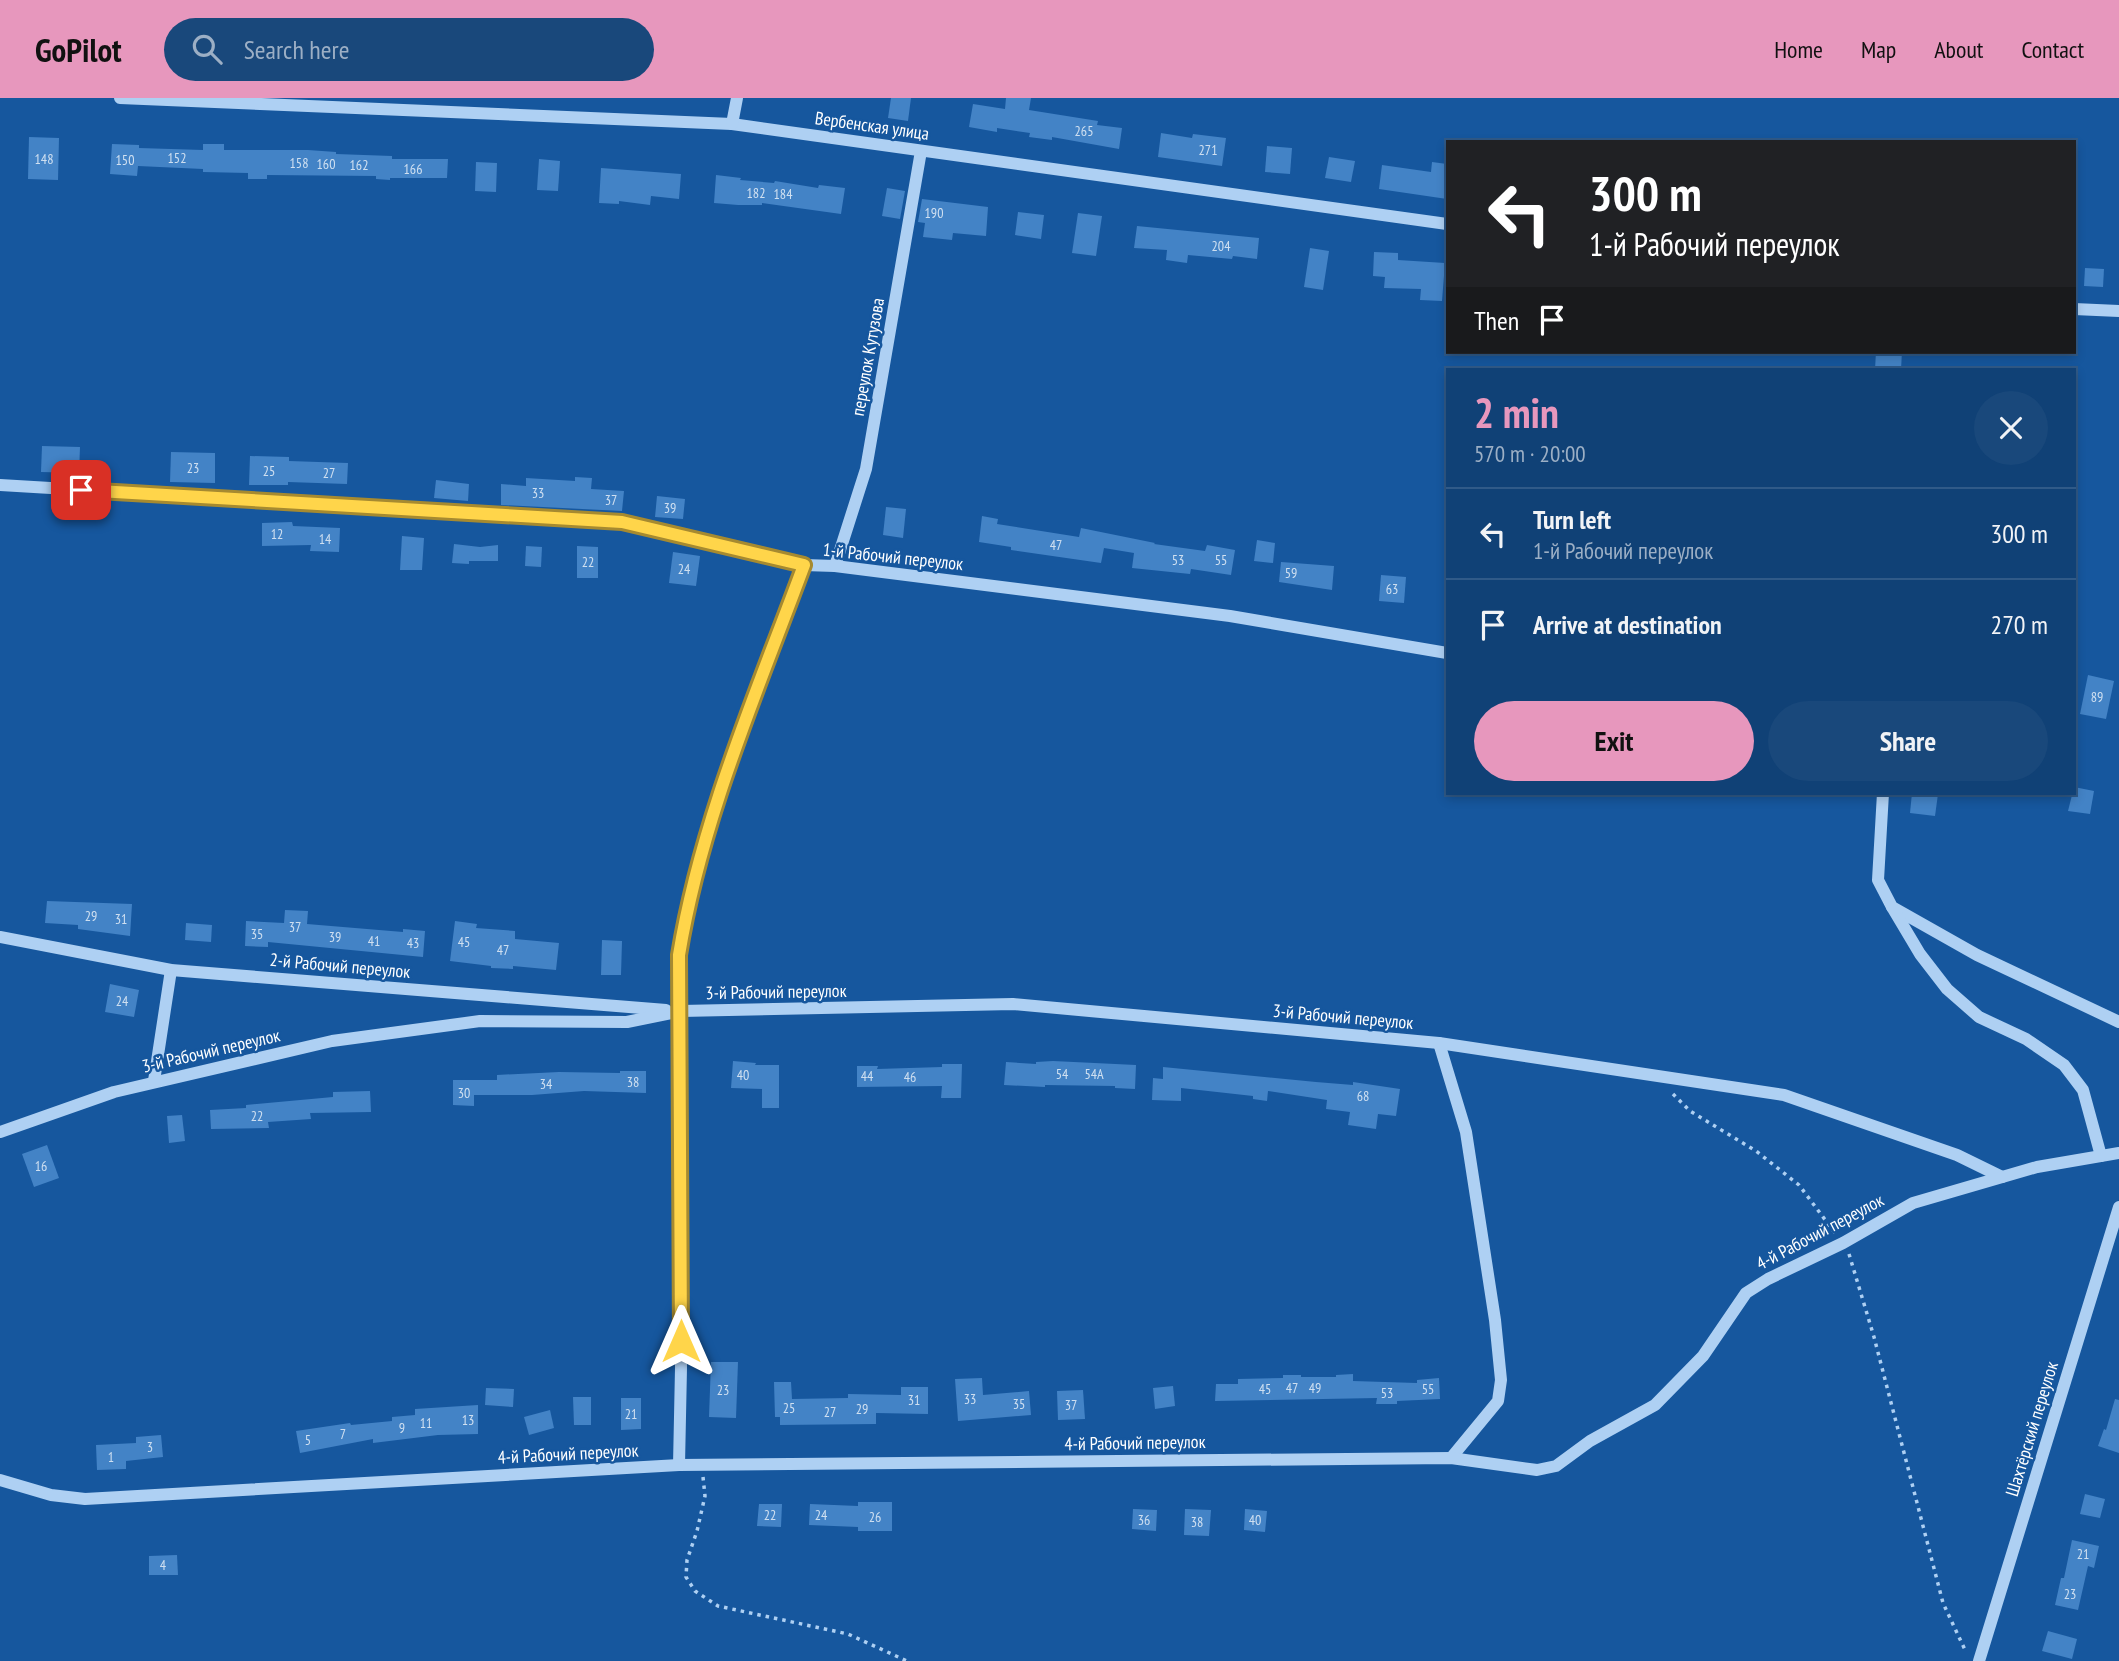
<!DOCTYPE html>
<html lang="en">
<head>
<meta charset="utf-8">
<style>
  body { margin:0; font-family:"PT Sans Narrow",sans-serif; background:#19487b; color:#f1f3f6; height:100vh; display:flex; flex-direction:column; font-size:26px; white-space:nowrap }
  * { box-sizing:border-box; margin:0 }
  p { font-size:23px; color:#9cafc5 }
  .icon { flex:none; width:38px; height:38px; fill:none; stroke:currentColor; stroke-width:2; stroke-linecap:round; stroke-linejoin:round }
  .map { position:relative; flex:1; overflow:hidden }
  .drawer { position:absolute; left:1446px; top:270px; width:630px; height:427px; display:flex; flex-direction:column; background:#104176; border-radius:0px; box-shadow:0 4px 10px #0003,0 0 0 2px #305a88 }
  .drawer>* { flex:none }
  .top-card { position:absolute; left:1446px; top:42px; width:630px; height:214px; border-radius:0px; box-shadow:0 4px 10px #0003,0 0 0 2px #305a88; background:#202124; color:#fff; overflow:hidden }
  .pin { position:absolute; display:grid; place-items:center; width:60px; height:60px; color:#fff; margin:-30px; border-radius:14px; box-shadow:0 4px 10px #0006 }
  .me { position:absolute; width:77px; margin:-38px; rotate:0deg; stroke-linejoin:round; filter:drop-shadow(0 0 5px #0008) }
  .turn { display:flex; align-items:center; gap:24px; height:147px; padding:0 28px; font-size:32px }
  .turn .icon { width:91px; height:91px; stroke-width:2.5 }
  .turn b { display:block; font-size:49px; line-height:60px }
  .then { display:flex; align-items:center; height:66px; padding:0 28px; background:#0003; gap:14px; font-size:26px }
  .round { display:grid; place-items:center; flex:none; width:74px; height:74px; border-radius:37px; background:#19487b }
  .head { display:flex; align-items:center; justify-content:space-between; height:119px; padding:0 28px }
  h1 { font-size:42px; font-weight:800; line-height:52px; color:#e797bd }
  .cta { display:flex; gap:14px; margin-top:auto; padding:14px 28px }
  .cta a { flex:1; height:80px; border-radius:42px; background:#e797bd; color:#111; font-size:28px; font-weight:800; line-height:80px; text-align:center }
  .cta a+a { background:#19487b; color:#f1f3f6 }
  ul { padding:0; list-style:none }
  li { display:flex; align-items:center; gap:21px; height:91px; padding:0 28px; border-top:2px solid #305a88 }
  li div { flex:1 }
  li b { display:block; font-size:26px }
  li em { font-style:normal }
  header { display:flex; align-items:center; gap:42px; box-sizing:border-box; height:98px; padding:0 35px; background:#e797bd; color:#111 }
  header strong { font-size:33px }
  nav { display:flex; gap:38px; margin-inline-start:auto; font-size:24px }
  .search { width:490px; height:63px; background:#19487b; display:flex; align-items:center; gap:18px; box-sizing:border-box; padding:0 24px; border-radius:38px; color:#9cafc5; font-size:26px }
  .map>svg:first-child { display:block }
  .building { fill:#4383c6 }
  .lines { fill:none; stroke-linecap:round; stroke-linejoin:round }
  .path { stroke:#aed0f3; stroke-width:3.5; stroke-dasharray:3.5 5; stroke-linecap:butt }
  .minor { stroke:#aed0f3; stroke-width:12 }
  .route-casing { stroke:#a68a30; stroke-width:18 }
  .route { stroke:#ffd54a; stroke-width:12 }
  .labels { text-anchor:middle; stroke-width:5; stroke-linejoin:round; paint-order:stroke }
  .number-label { font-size:14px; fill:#d0e0f1 }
  .street-label { font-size:18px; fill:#fff; stroke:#16579e }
</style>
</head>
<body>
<header>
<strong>GoPilot</strong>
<div class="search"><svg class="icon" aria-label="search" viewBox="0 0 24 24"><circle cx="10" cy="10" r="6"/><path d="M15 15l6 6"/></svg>Search here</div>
<nav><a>Home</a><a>Map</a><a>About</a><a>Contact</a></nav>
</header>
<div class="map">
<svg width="2119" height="1563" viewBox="0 0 2119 1563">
  <rect width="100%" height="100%" fill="#16579e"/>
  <!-- building -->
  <g class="building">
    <path d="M891,0H911L908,23L888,20Z"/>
    <path d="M1006,0H1031L1029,12L1098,23L1097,27L1122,30L1119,51L1052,39V42L1029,39L1030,35L997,30V34L969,29L973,6L1005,11Z"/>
    <path d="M1161,35L1192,40L1193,36L1226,40L1222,68L1158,59Z"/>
    <path d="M29,39L59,40L58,82L28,81Z"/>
    <path d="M112,46L139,47V50L203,52V46H224V52H308L336,54V56L392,58V61H448L447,80H390V82L376,81V78L267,77V81H248V75L203,74V71L138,68L137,78L110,76Z"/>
    <path d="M1267,48L1292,50L1290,76L1265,74Z"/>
    <path d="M1329,59L1355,63L1351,84L1325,80Z"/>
    <path d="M539,61L560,63L558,93L537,92Z"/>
    <path d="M476,64L497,65L496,94L475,93Z"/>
    <path d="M1432,64L1447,66V101L1379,91L1382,67L1431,74Z"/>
    <path d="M601,70L681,76L679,101L651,98L650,107L619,103V106L599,105Z"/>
    <path d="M716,77L741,80L740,82L774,85L775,83L818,90L819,87L845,90L841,116L762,105V107H738L714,105Z"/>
    <path d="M887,90L905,93L900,121L882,118Z"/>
    <path d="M922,101L988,109L986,138L953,135L952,142L923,139L925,125L918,124Z"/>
    <path d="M1018,114L1044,117L1041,141L1015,137Z"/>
    <path d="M1078,115L1102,118L1096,158L1072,155Z"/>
    <path d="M1137,128L1259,140L1257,161L1233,158L1232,161L1188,157L1187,165L1166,162L1167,152L1134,150Z"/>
    <path d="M1310,150L1329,153L1323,192L1304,189Z"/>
    <path d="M1374,154L1398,155V162L1445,165L1442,203L1420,202L1421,191L1384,190L1385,179L1373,178Z"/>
    <path d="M2085,170L2104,171L2103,189L2084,188Z"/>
    <path d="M1876,254H1902L1901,271H1875Z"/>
    <path d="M42,348L80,349L79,375L41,374Z"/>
    <path d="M171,354L215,355V385L170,384Z"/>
    <path d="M250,358L289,359V363L348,365L347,386L288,384V387H249Z"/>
    <path d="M575,379L592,380L591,391L624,393L622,413L501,407V386L526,388V380L575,383Z"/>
    <path d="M436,382L469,386L468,403L434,400Z"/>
    <path d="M657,398L685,401L683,421L655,419Z"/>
    <path d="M886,409L906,411L903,440L883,437Z"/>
    <path d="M982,418L998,421L997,426L1079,439L1081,430L1155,445L1154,446L1205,453L1207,447L1235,452L1231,477L1191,471L1190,476L1132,470L1134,455L1104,450L1101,465L1011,452V449L979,444Z"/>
    <path d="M292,424L293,428L340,430L339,454L310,453L311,447L262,448V425Z"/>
    <path d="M402,438L424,440L422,472H400Z"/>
    <path d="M1257,442L1275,445L1273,465L1254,463Z"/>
    <path d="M454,446L480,449L498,447V463H469V466L452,465Z"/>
    <path d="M526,448L542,449L541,469L525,468Z"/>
    <path d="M577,448L598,449V480H577Z"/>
    <path d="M673,454L700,458L696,488L669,485Z"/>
    <path d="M1281,464L1334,468L1332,492L1279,484Z"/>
    <path d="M1381,477L1406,479L1404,505L1379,503Z"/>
    <path d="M2088,577L2114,583L2106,621L2080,616Z"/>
    <path d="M2074,689L2094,693L2090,716L2068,713Z"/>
    <path d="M1912,695L1938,696L1935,718L1910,715Z"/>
    <path d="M47,803L132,806L130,838L78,831V827L45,825Z"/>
    <path d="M285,812L308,813L307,826L403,834V831L425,833L423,859L268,844V849L245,848L246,823L284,825Z"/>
    <path d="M455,823L477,826L476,830L515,833V841L559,845L556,872L513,868V871L491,870V868L450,863Z"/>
    <path d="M186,825L212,827L211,844L185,842Z"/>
    <path d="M602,842L622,843L621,877H601Z"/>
    <path d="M110,886L139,892L134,919L105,914Z"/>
    <path d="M733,963L756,965L755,967H779V1010H762V991L731,990Z"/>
    <path d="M1053,963L1136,967L1135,991L1115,990V988L1045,987V989L1004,987L1006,964L1036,966V964Z"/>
    <path d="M942,966H962L961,1000H941L942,988L857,989V968H878L877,971L942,969Z"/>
    <path d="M1163,969L1316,984L1353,987V984L1400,991L1396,1018L1378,1016L1376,1031L1348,1027L1350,1014L1326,1011L1327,1002L1268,993L1267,1003L1253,1001V998L1181,990V1003L1152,1002L1153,980L1163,981Z"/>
    <path d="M620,973H646V995L584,993L532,997H474V1008L453,1007V982H497V977L559,974L620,975Z"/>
    <path d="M370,993L371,1014L310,1015L311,1021L268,1024L269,1030L211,1031L210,1012L246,1010V1007L333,999V994Z"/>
    <path d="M182,1017L185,1043L169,1045L167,1018Z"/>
    <path d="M47,1047L59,1080L34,1089L22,1056Z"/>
    <path d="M711,1264H738L736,1320L709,1319Z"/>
    <path d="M1353,1276V1283L1417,1285V1282L1439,1280L1440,1301L1397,1303V1306H1376L1377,1300L1215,1303L1216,1286H1238V1281L1283,1280V1277H1301V1279H1336V1277Z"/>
    <path d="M982,1280L983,1297L1029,1293L1031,1317L958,1323L955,1281Z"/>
    <path d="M774,1284H791L792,1301L848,1300V1296L901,1297V1289H928V1316L876,1315V1326L780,1327V1319H775Z"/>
    <path d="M1173,1288L1175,1308L1155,1311L1153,1290Z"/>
    <path d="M486,1290L514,1291L513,1309L485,1307Z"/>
    <path d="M1083,1292L1085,1321L1058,1322L1057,1293Z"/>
    <path d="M573,1299H591V1327H574Z"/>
    <path d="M621,1300H641V1331L621,1332Z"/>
    <path d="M2115,1301L2119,1302V1355L2098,1348L2104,1331L2106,1332Z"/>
    <path d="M478,1307V1336L438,1337L373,1345V1341L300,1355L296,1333L350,1325L351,1327L392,1323V1319L415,1317V1311Z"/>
    <path d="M550,1312L554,1330L529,1337L524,1319Z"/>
    <path d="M161,1337L163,1359L126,1363V1371L97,1372L96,1347L136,1345V1339Z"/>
    <path d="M2085,1396L2105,1401L2100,1420L2080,1416Z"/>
    <path d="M858,1404H892V1433H858V1429L809,1427L810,1406L858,1408Z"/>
    <path d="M759,1406H782L781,1429L757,1428Z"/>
    <path d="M1133,1411L1157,1412L1156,1433L1132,1431Z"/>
    <path d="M1185,1411L1211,1412L1209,1438L1184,1437Z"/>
    <path d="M1245,1411L1267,1413L1265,1434L1244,1432Z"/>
    <path d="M2072,1442L2099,1448L2094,1470L2088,1468L2078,1512L2055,1507L2061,1480H2064Z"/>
    <path d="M177,1457L178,1477H149V1458Z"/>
    <path d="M2048,1533L2077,1541L2072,1561L2042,1553Z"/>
  </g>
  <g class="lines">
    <!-- path -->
    <g class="path">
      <path d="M1673,996L1690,1013L1756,1053L1799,1087L1835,1135"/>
      <path d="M1849,1156L1874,1239L1943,1505L1966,1554"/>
      <path d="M703,1379L705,1398L697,1433L687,1462L686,1479L695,1493L718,1508L848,1536L907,1563"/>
    </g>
    <!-- minor -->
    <g class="minor">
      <path d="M120,0L732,26L1447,126"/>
      <path d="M732,26L737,0"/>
      <path d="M2074,211L2119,213"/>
      <path d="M0,387L622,424L804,467L835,468L1230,518L1447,555"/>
      <path d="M835,468L866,371L921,53"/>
      <path d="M1883,695L1878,782L1892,809L1977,857L2119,924"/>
      <path d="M1892,809L1920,856L1947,891L1979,919L2026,941L2064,967L2083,992L2101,1058"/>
      <path d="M0,839L171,872L666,912"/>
      <path d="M1439,945L1466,1034L1495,1222L1501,1282L1498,1303L1451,1360"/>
      <path d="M154,983L171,872"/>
      <path d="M0,1034L114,994L332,943L480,923L627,924L681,913L1013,906L1439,945L1784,997L1957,1057L2002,1079"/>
      <path d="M679,1367L681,1270L679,857C701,722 757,595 804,467"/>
      <path d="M0,1382L51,1397L85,1401L679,1367L1451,1360L1537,1372L1556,1368L1590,1343L1655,1307L1703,1258L1746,1195L1768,1181L1843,1145L1913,1105L2037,1069L2119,1055"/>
      <path d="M1979,1563L2119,1109"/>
    </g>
  </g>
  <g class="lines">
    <!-- route casing -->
    <g class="route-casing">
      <path id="route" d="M81,392L622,424L804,467C757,594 701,722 679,857L681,1243"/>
    </g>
    <!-- route -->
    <use href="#route" class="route"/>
  </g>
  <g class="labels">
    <!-- number labels -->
    <g class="number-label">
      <text x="1084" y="38">265</text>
      <text x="1208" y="57">271</text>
      <text x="177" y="65">152</text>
      <text x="44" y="66">148</text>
      <text x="125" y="67">150</text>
      <text x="299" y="70">158</text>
      <text x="326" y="71">160</text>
      <text x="359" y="72">162</text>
      <text x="413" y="76">166</text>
      <text x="756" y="100">182</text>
      <text x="783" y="101">184</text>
      <text x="934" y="120">190</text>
      <text x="1221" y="153">204</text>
      <text x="193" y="375">23</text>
      <text x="269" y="378">25</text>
      <text x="329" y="380">27</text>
      <text x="538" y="400">33</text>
      <text x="611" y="407">37</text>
      <text x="670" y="415">39</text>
      <text x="277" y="441">12</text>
      <text x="325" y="446">14</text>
      <text x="1056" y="452">47</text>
      <text x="1178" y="467">53</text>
      <text x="1221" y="467">55</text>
      <text x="588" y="469">22</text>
      <text x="684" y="476">24</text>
      <text x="1291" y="480">59</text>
      <text x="1392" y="496">63</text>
      <text x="2097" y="604">89</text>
      <text x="91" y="823">29</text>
      <text x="121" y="826">31</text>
      <text x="295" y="834">37</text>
      <text x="257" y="841">35</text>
      <text x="335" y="844">39</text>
      <text x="374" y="848">41</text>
      <text x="464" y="849">45</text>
      <text x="413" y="850">43</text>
      <text x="503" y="857">47</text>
      <text x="122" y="908">24</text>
      <text x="1062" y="981">54</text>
      <text x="1094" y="981">54А</text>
      <text x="743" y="982">40</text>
      <text x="867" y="983">44</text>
      <text x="910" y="984">46</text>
      <text x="633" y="989">38</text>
      <text x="546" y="991">34</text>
      <text x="464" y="1000">30</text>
      <text x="1363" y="1003">68</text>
      <text x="257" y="1023">22</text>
      <text x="41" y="1073">16</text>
      <text x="1292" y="1295">47</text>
      <text x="1315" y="1295">49</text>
      <text x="1265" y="1296">45</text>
      <text x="1428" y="1296">55</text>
      <text x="723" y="1297">23</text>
      <text x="1387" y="1300">53</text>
      <text x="970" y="1306">33</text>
      <text x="914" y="1307">31</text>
      <text x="1019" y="1311">35</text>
      <text x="1071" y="1312">37</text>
      <text x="789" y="1315">25</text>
      <text x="862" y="1316">29</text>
      <text x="830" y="1319">27</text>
      <text x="631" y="1321">21</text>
      <text x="468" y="1327">13</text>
      <text x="426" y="1330">11</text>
      <text x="402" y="1335">9</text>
      <text x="343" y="1341">7</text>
      <text x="308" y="1347">5</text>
      <text x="150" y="1354">3</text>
      <text x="111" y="1364">1</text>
      <text x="770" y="1422">22</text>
      <text x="821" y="1422">24</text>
      <text x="875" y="1424">26</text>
      <text x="1144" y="1427">36</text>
      <text x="1255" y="1427">40</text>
      <text x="1197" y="1429">38</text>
      <text x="2083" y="1461">21</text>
      <text x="163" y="1472">4</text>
      <text x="2070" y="1501">23</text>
    </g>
    <!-- street labels -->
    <g class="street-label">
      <text transform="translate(872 28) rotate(8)" y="6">Вербенская улица</text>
      <text transform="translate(868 259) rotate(-80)" y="6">переулок Кутузова</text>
      <text transform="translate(893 459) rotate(6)" y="6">1-й Рабочий переулок</text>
      <text transform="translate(340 868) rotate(5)" y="6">2-й Рабочий переулок</text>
      <text transform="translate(776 894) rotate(-1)" y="6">3-й Рабочий переулок</text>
      <text transform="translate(1343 919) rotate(5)" y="6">3-й Рабочий переулок</text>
      <text transform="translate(211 953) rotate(-13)" y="6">3-й Рабочий переулок</text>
      <text transform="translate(1820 1134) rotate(-28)" y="6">4-й Рабочий переулок</text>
      <text transform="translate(2032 1331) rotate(-73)" y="6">Шахтёрский переулок</text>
      <text transform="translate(1135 1345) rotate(-1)" y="6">4-й Рабочий переулок</text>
      <text transform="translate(568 1356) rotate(-3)" y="6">4-й Рабочий переулок</text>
    </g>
  </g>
</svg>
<div class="pin" style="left:81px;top:392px;background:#d93025"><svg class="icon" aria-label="arrive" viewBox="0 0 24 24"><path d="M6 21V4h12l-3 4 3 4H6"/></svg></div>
<svg class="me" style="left:681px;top:1243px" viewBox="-20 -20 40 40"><path d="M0-17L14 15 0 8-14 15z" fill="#ffd54a" stroke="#fff" stroke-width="4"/></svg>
<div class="top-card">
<div class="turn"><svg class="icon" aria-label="left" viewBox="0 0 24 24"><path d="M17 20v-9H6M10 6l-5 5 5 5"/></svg><div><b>300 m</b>1-й Рабочий переулок</div></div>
<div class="then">Then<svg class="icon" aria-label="arrive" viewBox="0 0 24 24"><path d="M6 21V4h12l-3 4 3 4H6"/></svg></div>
</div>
<section class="drawer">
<div class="head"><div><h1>2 min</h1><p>570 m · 20:00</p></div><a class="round"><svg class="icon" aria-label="close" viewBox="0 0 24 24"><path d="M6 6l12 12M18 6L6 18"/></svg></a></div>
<ul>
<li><svg class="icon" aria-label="left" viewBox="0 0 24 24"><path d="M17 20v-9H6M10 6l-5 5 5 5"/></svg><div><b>Turn left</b><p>1-й Рабочий переулок</p></div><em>300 m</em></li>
<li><svg class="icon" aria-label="arrive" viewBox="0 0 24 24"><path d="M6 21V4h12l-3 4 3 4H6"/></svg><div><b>Arrive at destination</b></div><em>270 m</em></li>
</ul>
<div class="cta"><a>Exit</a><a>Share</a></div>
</section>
</div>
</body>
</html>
